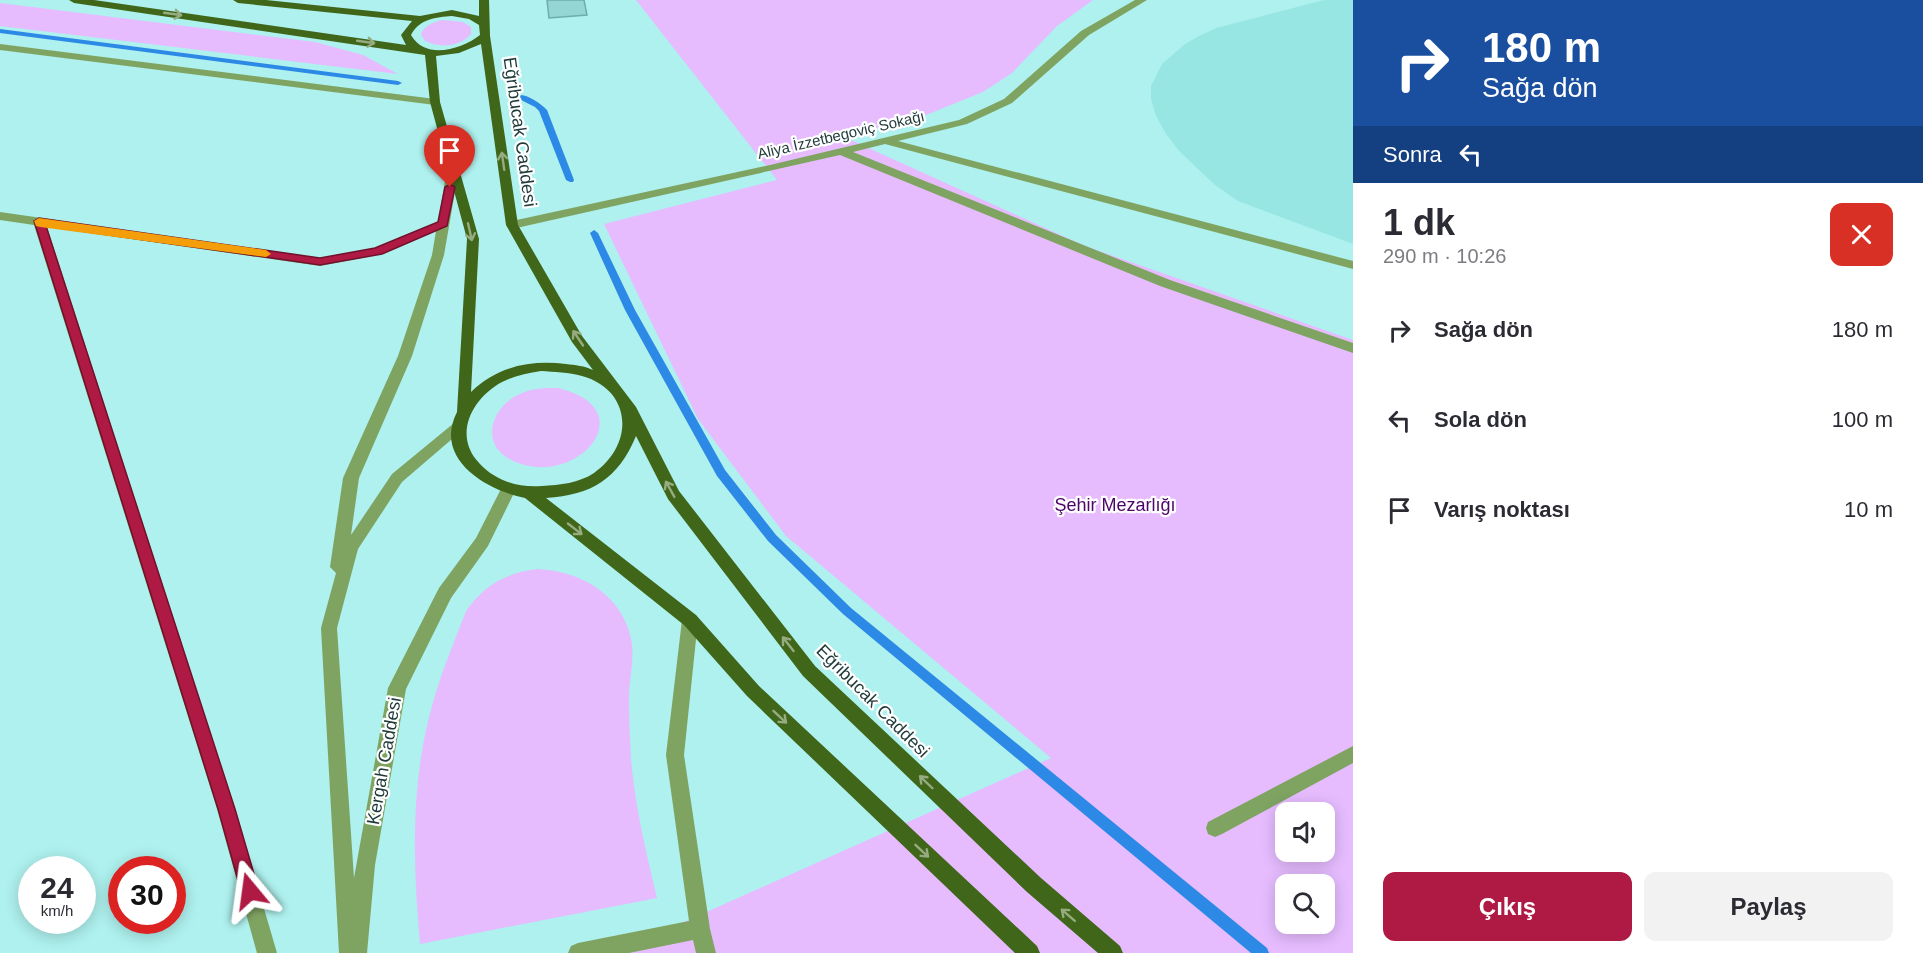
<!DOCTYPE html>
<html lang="tr">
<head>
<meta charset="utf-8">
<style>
  body { margin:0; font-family:Arial,sans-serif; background:#f2f2f3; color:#2b2b33; height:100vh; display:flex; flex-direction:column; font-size:22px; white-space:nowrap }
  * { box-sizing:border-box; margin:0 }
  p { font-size:20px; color:#7c7c81 }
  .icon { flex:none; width:33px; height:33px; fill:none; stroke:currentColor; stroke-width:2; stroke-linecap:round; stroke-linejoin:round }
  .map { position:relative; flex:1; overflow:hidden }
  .sheet { display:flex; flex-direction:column; background:#fff; width:570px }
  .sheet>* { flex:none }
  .banner { background:#1a4fa0; color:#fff; overflow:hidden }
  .tools { position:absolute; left:1275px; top:802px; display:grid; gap:12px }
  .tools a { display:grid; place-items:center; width:60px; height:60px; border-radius:12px; background:#fff; box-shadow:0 3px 15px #0003; font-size:30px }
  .speed { position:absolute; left:18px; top:856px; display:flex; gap:12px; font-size:30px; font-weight:700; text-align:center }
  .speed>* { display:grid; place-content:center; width:78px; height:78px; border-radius:50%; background:#fff; box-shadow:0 3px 15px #0003; line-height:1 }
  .speed small { font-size:15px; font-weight:400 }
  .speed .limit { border:9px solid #d22; background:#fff; color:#111 }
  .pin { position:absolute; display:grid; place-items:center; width:51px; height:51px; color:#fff; margin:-62px -26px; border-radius:50% 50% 50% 0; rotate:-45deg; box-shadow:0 0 6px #0007 }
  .pin .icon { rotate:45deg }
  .me { position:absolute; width:66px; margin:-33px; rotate:344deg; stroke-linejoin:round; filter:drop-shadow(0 0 4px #0008) }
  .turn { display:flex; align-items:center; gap:21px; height:126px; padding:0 30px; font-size:27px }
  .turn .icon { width:78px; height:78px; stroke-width:2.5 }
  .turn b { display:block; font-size:42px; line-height:51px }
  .then { display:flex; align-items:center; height:57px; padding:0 30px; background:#0003; gap:12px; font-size:22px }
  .round { display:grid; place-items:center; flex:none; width:63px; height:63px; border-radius:12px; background:#f2f2f3 }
  .head { display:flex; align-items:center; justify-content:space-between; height:102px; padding:0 30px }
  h1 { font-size:36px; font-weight:700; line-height:45px }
  .cta { display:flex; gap:12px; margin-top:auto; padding:12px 30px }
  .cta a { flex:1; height:69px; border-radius:12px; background:#ae1a43; color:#fff; font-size:24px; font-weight:700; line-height:69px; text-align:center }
  .cta a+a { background:#f2f2f3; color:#2b2b33 }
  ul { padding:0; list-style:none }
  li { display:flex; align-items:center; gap:18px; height:90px; padding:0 30px }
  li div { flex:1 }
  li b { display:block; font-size:22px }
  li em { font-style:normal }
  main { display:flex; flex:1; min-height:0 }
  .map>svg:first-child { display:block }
  .built { fill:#98e6e3 }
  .green { fill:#e6bcff; fill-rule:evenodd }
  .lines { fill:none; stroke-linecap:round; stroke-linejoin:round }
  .stream { fill:#2d89e6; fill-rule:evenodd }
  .building { fill:#94d6d3; stroke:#6daeac; stroke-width:1.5 }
  .minor { fill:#7fa462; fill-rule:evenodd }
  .major { fill:#406619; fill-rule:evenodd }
  .oneway { stroke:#96ab80 }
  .route { fill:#ae1a43; stroke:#71112c; stroke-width:1.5 }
  .slow { fill:#f59e0b }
  .labels { text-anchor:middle; stroke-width:4.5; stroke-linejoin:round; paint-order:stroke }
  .far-street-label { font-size:15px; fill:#1f3a39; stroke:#fff }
  .street-label { font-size:18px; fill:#1f3a39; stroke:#fff }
  .park-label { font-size:18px; fill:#4d056a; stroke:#fff }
</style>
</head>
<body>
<main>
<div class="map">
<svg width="1353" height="953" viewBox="0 0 1353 953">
  <rect width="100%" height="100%" fill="#aef1ee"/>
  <!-- built -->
  <path class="built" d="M1324,0H1353V244L1238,201L1215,185L1180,152L1166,134L1156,116L1151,99V86L1162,64L1185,44L1199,36L1216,28Z"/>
  <!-- green -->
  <g class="green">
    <path d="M636,0H1093L1057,26L1012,73L983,92L921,117L842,136L1085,246L1353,340V953H615L1051,758L786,536L698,419L604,224L777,180ZM1286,813H1324V852H1286ZM1286,885H1324V924H1286Z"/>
    <path d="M0,3L315,42L363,55L398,74L0,26Z"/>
    <path d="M443,20L463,22L471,27V34C460,47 440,48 425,41L421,34C424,25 434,22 443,20Z"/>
    <path d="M558,388C646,409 577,490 513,461C478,445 491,405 522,393C534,388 546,388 558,388Z"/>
    <path d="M537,569C582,571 625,596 632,644C634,662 629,681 629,699C629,719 630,739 631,759C635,806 646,852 657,898L420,944C413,865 410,784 432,706C441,673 454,642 466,611C484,585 506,573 537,569Z"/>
  </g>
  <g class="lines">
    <!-- stream -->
    <g class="stream">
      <path d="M0,29L398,81L402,83L398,85L0,33Z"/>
      <path d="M519,95C529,95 540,103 547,110L574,180L573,182H570L566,180L539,111L535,107L519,99Z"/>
      <path d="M594,230L598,233L635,310L725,470L776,535L851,608L1267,948L1269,953H1251L843,614L768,541L717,476L625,310L590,233Z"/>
    </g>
  </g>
  <!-- building -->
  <path class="building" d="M547,0H584L587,15L549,18Z"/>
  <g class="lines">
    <!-- minor -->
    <g class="minor">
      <path d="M1135,0H1147L1089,35L1012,103L967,124L898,141L1353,261V269L885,144L853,152L1170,280L1353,343V353L1160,286L840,155L512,229L506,225L512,221L770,165L959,120L1004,99L1081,31Z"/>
      <path d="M0,44L435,99L440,102L435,105L0,50Z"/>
      <path d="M453,166L459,169L444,255L412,356L359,478L351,535L392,474L454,423H464L466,427L402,482L358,549L337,628L354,878L388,688L439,588L476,538L503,485H513L516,489L488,546L451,598L406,689L375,865L367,953H339L321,628L336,573L330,567L343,478L398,356L432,255L436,231L382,254L320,266L47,227L235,809L277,953H257L217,809L34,225L0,220V212L320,258L375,248L438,222L447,169Z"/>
      <path d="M690,613L696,615L698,620L684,755L710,929L716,953H696L693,940L629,953H568L571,946L578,943L689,921L666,755L682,620L684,615Z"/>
      <path d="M1353,746V763L1222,834L1215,837L1208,834L1206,828L1208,822Z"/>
    </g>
    <!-- major -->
    <path class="major" d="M69,0H94L406,45L401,35L412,21L238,3L233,0H266L420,16L452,10L479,16V0H489L490,36L518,225L582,336L636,407L679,491L815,666L1041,878L1120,946L1123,953H1098L1027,892L803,676L668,499L636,436C618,479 592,495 546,498L696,615L759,686L1037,946L1040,953H1015L747,696L684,625L525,498C486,490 433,459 457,412L467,239L430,102L425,55L74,3ZM452,16L469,19L479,25L480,35C461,50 425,60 411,35C419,19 436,17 452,16ZM481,44L506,225L572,342L593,370C585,366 575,365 566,364C530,360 498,366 471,392L479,239L440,102L436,56L459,53ZM541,371C554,372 569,372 582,376C632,390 635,444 594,473C579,483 560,485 542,486C519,488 496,481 480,464C452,436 472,398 502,382C514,376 527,373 541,371Z"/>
  </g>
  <!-- one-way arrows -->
  <defs><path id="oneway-shaft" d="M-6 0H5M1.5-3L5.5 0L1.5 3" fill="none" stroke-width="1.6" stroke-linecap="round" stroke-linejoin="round" transform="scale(1.5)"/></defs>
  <g class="oneway">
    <use href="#oneway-shaft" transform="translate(173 14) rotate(8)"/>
    <use href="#oneway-shaft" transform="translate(366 42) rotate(8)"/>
    <use href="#oneway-shaft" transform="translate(503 161) rotate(-98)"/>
    <use href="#oneway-shaft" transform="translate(470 232) rotate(77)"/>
    <use href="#oneway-shaft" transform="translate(578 338) rotate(-124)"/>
    <use href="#oneway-shaft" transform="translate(670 489) rotate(-119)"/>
    <use href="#oneway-shaft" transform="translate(575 529) rotate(38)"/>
    <use href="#oneway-shaft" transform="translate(788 644) rotate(-128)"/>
    <use href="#oneway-shaft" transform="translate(780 717) rotate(43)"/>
    <use href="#oneway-shaft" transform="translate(926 782) rotate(-136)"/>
    <use href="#oneway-shaft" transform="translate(922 851) rotate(43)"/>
    <use href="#oneway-shaft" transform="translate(1068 915) rotate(-139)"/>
  </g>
  <!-- route -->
  <path class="route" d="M450,184L455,187L447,226L382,254L320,265L46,226L235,809L259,891L256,897L250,900L243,897L241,891L218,809L34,221L39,218L320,258L375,248L438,222L445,187Z"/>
  <!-- slow -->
  <path class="slow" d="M39,218L266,250L271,254L266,257L40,227L36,226L34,221Z"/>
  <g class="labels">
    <!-- far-street labels -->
    <g class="far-street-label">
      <text transform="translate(841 135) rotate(-13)" y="5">Aliya İzzetbegoviç Sokağı</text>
    </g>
    <!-- street labels -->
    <g class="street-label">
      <text transform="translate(520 132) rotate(82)" y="6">Eğribucak Caddesi</text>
      <text transform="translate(873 701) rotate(45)" y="6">Eğribucak Caddesi</text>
      <text transform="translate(384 761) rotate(-80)" y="6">Kergah Caddesi</text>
    </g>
    <!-- park labels -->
    <g class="park-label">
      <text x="1115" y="511">Şehir Mezarlığı</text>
    </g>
  </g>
</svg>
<div class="tools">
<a><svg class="icon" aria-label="sound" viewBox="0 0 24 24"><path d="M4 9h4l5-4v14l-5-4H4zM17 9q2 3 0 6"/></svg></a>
<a><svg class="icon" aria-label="search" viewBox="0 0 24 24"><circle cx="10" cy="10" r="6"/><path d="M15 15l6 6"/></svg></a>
</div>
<div class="speed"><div>24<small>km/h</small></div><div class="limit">30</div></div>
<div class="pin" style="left:450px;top:187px;background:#d93025"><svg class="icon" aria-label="arrive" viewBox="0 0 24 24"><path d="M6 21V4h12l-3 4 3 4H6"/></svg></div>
<svg class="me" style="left:250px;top:891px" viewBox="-20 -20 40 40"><path d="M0-17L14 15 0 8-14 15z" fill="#ae1a43" stroke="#fff" stroke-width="4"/></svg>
</div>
<section class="sheet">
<div class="banner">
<div class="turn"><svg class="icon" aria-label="right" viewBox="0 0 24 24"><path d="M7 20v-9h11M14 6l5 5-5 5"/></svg><div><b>180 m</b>Sağa dön</div></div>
<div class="then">Sonra<svg class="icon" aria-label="left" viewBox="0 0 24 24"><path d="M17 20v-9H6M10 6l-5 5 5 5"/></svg></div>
</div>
<div class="head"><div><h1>1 dk</h1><p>290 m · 10:26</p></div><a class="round" style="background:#d93025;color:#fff"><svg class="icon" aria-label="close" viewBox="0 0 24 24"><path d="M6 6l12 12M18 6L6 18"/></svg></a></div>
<ul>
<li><svg class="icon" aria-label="right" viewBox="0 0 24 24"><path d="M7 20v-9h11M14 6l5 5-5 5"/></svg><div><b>Sağa dön</b></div><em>180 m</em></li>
<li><svg class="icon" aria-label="left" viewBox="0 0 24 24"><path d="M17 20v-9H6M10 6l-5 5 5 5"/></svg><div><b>Sola dön</b></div><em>100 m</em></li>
<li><svg class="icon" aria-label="arrive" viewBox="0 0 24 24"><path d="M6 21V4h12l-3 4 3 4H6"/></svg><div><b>Varış noktası</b></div><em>10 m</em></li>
</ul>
<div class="cta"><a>Çıkış</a><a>Paylaş</a></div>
</section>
</main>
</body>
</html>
